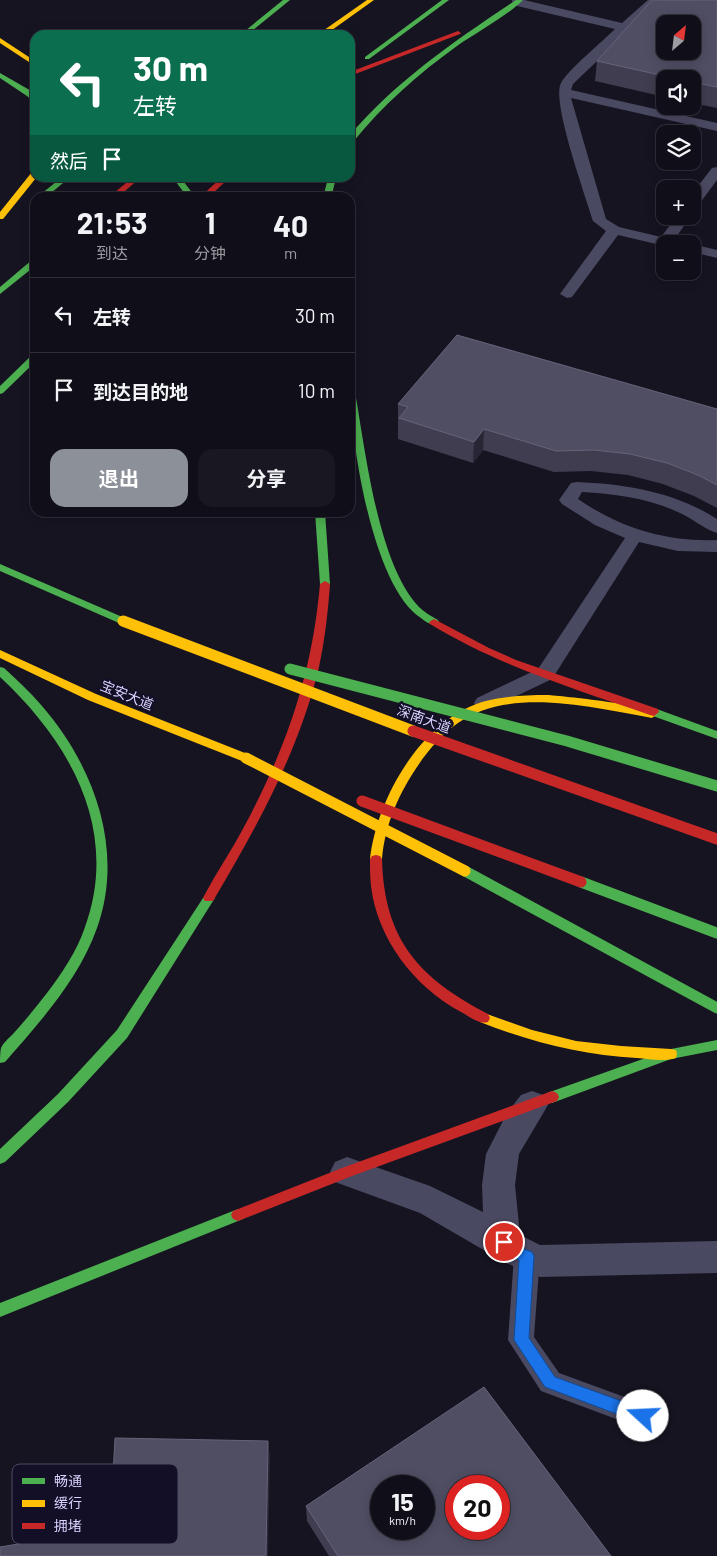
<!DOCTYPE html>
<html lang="zh">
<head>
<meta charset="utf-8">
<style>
  body { margin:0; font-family:Barlow,"Noto Sans SC",sans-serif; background:#191822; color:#f1f3f6; height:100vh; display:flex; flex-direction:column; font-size:19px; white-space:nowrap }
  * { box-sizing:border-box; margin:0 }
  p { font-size:16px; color:#9c9ca2 }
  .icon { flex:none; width:28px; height:28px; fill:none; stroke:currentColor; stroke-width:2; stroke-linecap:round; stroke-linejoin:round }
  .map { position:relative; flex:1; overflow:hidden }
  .details { position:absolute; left:30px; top:192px; width:325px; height:325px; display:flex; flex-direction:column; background:#100f19; border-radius:15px; box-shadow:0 2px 12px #0003,0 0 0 1px #302f38 }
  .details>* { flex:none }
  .top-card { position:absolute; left:30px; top:30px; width:325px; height:152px; border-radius:15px; box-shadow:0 2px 12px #0003,0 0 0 1px #302f38; background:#0b6e4f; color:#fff; overflow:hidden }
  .needle { width:32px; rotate:28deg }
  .fabs { position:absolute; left:656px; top:15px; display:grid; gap:10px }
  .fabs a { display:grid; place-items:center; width:45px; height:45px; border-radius:10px; background:#100f19; box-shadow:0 2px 12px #0003,0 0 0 1px #302f38; font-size:25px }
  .speed { position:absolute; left:370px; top:1475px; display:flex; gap:10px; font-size:25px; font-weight:700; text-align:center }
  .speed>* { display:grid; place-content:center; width:65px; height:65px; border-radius:50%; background:#100f19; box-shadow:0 2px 12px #0003,0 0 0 1px #302f38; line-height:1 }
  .speed small { font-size:12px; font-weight:400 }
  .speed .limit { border:8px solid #d22; background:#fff; color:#111 }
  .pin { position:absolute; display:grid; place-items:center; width:42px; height:42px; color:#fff; margin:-21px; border:2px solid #fff; border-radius:50%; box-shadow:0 1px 5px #0007 }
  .me { position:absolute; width:55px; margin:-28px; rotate:290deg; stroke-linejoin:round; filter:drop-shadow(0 0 4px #0008) }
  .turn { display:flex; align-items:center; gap:18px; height:105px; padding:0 20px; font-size:22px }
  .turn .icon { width:65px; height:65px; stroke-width:2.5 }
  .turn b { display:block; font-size:35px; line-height:42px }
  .then { display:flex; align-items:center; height:48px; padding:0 20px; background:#0003; gap:10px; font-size:19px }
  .eta { display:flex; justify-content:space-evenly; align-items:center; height:85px; text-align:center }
  .eta b { font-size:30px; font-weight:700; line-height:35px }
  .primary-button { display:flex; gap:10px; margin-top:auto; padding:10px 20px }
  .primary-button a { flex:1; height:58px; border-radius:15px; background:#8c9099; color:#fff; font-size:20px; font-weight:700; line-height:58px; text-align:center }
  .primary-button a+a { background:#191822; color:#f1f3f6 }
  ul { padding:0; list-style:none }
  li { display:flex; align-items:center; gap:15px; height:75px; padding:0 20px; border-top:1px solid #302f38 }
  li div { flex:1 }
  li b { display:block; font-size:19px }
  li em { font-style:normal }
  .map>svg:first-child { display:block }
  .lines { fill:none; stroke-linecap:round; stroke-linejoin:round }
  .lane { fill:#4a4962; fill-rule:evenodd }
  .street { fill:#4a4962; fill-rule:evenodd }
  .fast { fill:#4caf50; fill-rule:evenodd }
  .slow { fill:#ffc107; fill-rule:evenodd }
  .jam { fill:#c62828; fill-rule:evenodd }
  .fast-bridge { stroke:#4caf50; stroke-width:11 }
  .slow-bridge { stroke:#ffc107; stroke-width:11 }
  .jam-bridge { stroke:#c62828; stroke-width:11 }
  .wall { fill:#403d50 }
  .shaded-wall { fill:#282635 }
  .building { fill:#504e63; stroke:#66637b; fill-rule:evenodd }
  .route { fill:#1a73e8; stroke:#114b97 }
  .labels { text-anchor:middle; stroke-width:5; stroke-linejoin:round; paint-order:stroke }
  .street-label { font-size:14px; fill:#d9d4ff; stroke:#130f26 }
  .key { fill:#130f26; stroke:#4e4a67; stroke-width:1 }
  .key-label { font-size:14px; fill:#d9d4ff }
</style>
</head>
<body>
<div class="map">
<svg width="717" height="1556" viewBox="0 0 717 1556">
  <rect width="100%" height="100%" fill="#161421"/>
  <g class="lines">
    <!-- lane -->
    <g class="lane">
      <path d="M512,0H524L622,23L648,0H661L573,84L571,90L717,123V131L571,98L606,219L619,227L661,237L677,216H691L674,240L680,244H665V246L618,235L572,297L567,298L560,294L606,231L593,221C586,197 551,101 561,83C567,71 604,40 615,29L513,5Z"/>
      <path d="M717,167V180L697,207L692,208V194L712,168Z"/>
      <path d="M692,244L717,250V258L692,252Z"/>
      <path d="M577,482C626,484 675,492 717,519V533C704,529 692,518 680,513C649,498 615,494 582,492L578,499C620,528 666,542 717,540V552L678,551L639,542L552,679L491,708L484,710L477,708L474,703L477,698L538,669L625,538L595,525L562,504L559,500L571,483Z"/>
      <path d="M527,1245L536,1248L540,1256L534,1337L559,1373L652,1407L656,1416L652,1425L643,1429L541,1391L508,1340L514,1256L518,1248Z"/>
    </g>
    <!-- street -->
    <path class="street" d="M532,1091L543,1095L548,1105L519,1154L515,1185L520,1235L540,1245L717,1241V1273L540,1277L506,1263L420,1213L335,1182L330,1172L335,1162L347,1157L430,1186L483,1212L482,1185L486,1154L507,1113L521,1095Z"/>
    <!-- fast -->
    <g class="fast">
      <path d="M283,0H290L247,35H240Z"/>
      <path d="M442,0H449L369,59H365V57Z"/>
      <path d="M516,0H523C507,16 477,32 457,46C418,74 383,105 353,142H350V135C397,80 456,40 516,0Z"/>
      <path d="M0,73L33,92L35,96V103L27,96L0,78Z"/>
      <path d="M61,178H69L45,198H36Z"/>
      <path d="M173,178H181L196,198H188Z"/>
      <path d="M328,178H336L331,198H323Z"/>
      <path d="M32,260H35V266L0,294V287Z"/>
      <path d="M35,354V362L3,393L0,394V386L32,355Z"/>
      <path d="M350,383L354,386C365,446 377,563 419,607C424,612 431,616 438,620L439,622L438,624C431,626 426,622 421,618C372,587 350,438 350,383Z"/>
      <path d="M315,512H325L330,584L325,587L320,584Z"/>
      <path d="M0,564L127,619L128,621L123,624L119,623L0,571Z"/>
      <path d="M0,667L4,668C17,680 30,692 42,706C94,766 125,850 97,928C79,979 40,1022 5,1062L0,1063C0,1059 0,1052 1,1048C3,1043 9,1038 13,1034C25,1021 36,1007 47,993C62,973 77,951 85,927C120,830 70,742 0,677Z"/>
      <path d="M654,708L717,731V739L650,715L649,712L650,709Z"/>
      <path d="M209,893L213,895L215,898L213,901L127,1038L68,1102L5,1162L0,1164V1149L58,1094L117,1030L205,895Z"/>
      <path d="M717,1040V1050L671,1059L552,1103L547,1101L545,1097L547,1093L671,1049Z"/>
      <path d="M238,1209L243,1211L245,1215L243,1219L0,1317V1303Z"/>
    </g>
    <!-- slow -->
    <g class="slow">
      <path d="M367,0H374L325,35H317Z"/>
      <path d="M0,38L35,61V66L0,43Z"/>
      <path d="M32,172H35L36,178L3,219H0V212Z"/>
      <path d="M0,650L96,694L250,755L252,758L246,762L242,761L88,700L0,658Z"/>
      <path d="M547,695C563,696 650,705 657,714L652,718C595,708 510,686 458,723C442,734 430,748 419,764C399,793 385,824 382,859L380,862H372L370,859C377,798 421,721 482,702C504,696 525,695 547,695Z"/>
      <path d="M484,1013L532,1030L576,1041L621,1046L671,1049L676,1050L677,1054L676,1058C664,1062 649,1059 637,1058C582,1055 531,1042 480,1022L478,1018L480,1014Z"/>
    </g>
    <!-- jam -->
    <g class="jam">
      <path d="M458,31L461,33L460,34L350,76V72Z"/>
      <path d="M132,178H140L117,198H108Z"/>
      <path d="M221,178H229L208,198H199Z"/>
      <path d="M325,581L330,584C328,612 325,639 319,667C299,751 257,827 213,901H205L203,898C216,873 232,850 245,825C287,746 312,674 320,584Z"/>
      <path d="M434,619L489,648L516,660L658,709L659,712L654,716L650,715C575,689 499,666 430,624L429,622Z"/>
      <path d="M376,855L380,856L382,859C384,940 419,978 488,1014L490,1018L488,1022C479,1025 469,1016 461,1012C414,987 377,938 371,886C370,877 370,868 370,859L372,856Z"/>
      <path d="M552,1091L557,1093L559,1097L557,1101L352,1176L238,1221L233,1219L231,1215L233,1211L342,1168Z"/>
    </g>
    <!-- fast-bridge -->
    <g class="fast-bridge">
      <path d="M290,669L567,741L717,786"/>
      <path d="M465,871L717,1008"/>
      <path d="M581,882L717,933"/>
    </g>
    <!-- slow-bridge -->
    <g class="slow-bridge">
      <path d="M123,621L413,731"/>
      <path d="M246,758L465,871"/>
    </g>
    <!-- jam-bridge -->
    <g class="jam-bridge">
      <path d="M413,731L717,839"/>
      <path d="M362,801L581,882"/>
    </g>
  </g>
  <!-- wall -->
  <g class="wall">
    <path d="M717,0V108L692,103V79H665V97L595,81L597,61Z"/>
    <path d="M398,404L717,409V508L694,496L663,484L628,475L591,471L554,472L483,450L473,463L398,439Z"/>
    <path d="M306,1506L611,1556H329L307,1521Z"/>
  </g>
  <!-- shaded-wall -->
  <g class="shaded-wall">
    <path d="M484,429L483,450L473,463L474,442Z"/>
    <path d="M268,1441L270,1456L268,1556H266Z"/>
  </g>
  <!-- building -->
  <g class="building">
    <path d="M652,0H717V87L692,82V79H678L597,61ZM665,24H692V51H665Z"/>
    <path d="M457,335L717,409V485L698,475L667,463L630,454L594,450L556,451L484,429L474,442L399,418L408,407L398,404Z"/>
    <path d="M484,1387L611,1556H338L306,1506ZM381,1486H424V1529H381ZM456,1486H499V1529H456Z"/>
    <path d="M115,1438L268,1441L266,1556H0V1547L43,1540L110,1532Z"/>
  </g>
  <!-- route -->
  <path class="route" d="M504,1236L519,1247L532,1252L534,1256L529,1338L555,1377L649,1411L651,1416L649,1421L643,1424L545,1387L514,1340L519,1260C510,1256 501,1252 497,1242L499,1237Z"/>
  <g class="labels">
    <!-- street labels -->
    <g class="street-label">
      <text transform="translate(127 695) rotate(22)" y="5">宝安大道</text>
      <text transform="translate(424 719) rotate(20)" y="5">深南大道</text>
    </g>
  </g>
  <!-- legend -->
  <rect x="12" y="1464" width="166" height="80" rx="8" class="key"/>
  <rect x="22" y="1478" width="23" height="6" fill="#4caf50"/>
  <rect x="22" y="1500" width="23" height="7" fill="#ffc107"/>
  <rect x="22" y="1523" width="23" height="6" fill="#c62828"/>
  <g class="key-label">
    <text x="54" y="1486">畅通</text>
    <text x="54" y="1508">缓行</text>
    <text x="54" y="1531">拥堵</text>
  </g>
</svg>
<div class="fabs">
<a><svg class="needle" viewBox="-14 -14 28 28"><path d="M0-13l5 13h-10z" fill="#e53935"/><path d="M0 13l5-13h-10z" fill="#9c9ca2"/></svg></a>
<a><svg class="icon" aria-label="sound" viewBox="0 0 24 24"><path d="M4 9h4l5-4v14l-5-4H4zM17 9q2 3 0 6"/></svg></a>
<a><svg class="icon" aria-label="layers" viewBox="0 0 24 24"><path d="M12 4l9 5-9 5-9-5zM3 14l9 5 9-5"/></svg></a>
<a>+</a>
<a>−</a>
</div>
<div class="speed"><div>15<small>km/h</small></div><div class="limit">20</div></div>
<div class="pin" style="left:504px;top:1242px;background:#d93025"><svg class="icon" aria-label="arrive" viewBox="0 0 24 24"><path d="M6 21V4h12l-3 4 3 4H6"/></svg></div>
<svg class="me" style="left:643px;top:1416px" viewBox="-20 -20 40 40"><circle r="19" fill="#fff"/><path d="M0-13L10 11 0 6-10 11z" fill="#1a73e8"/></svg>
<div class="top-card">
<div class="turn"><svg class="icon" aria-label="left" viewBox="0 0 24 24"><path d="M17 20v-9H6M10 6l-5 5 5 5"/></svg><div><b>30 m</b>左转</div></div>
<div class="then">然后<svg class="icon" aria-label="arrive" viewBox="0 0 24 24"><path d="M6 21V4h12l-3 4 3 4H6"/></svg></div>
</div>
<section class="details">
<div class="eta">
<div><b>21:53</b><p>到达</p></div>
<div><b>1</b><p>分钟</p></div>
<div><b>40</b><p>m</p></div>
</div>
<ul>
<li><svg class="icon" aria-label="left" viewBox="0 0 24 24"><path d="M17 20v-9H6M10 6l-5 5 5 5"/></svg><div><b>左转</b></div><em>30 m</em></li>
<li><svg class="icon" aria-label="arrive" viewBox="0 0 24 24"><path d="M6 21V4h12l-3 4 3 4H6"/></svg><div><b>到达目的地</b></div><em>10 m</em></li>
</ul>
<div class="primary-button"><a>退出</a><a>分享</a></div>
</section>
</div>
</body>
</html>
